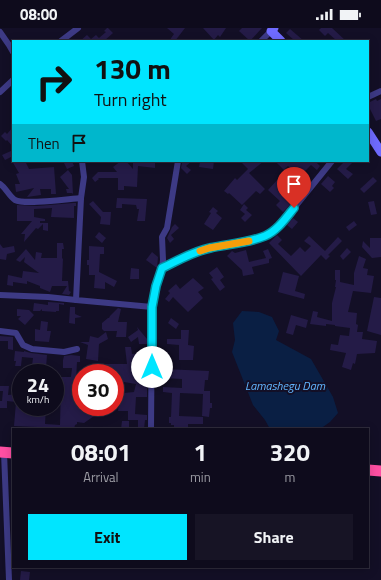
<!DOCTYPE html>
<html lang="en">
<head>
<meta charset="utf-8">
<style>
  body { margin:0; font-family:"Titillium Web",sans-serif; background:#171425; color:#f1f3f6; height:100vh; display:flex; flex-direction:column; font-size:15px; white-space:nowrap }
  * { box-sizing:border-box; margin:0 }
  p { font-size:13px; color:#9b9ba3 }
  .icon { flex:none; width:22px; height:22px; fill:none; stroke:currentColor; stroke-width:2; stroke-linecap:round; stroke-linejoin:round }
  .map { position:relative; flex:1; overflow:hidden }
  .side { position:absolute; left:12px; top:400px; width:357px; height:140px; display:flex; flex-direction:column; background:#0e0b1c; border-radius:0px; box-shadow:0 2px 10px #0003,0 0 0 1px #2e2b3b }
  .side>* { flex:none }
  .top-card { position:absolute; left:12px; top:12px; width:357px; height:122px; border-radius:0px; box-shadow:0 2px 10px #0003,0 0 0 1px #2e2b3b; background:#00e5ff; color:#111; overflow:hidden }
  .speed { position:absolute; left:12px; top:336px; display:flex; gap:8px; font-size:20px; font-weight:700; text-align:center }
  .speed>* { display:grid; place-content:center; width:52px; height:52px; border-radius:50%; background:#0e0b1c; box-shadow:0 2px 10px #0003,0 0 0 1px #2e2b3b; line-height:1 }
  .speed small { font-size:10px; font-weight:400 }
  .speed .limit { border:6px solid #d22; background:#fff; color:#111 }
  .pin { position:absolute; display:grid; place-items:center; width:34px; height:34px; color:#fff; margin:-41px -17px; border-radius:50% 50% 50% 0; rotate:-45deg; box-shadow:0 0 4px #0007 }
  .pin .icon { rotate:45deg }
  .me { position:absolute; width:44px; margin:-22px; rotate:0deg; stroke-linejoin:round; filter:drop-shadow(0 0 3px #0008) }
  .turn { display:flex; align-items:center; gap:14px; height:84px; padding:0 16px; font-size:18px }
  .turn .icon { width:52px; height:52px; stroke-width:2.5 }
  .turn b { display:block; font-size:28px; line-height:34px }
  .then { display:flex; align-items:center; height:38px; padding:0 16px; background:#0003; gap:8px; font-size:15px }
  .eta { display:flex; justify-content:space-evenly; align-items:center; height:68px; text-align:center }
  .eta b { font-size:24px; font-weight:700; line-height:28px }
  .action { display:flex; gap:8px; margin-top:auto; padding:8px 16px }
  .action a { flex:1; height:46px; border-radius:0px; background:#00e5ff; color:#111; font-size:16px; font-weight:700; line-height:46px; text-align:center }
  .action a+a { background:#171425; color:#f1f3f6 }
  .status { display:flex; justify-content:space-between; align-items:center; height:28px; padding:0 20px; background:#0e0b1c; direction:ltr }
  .status svg { height:11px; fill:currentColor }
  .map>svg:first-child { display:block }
  .water { fill:#0a1f44 }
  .building { fill:#241b47; fill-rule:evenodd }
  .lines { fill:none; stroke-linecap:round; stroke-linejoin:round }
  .street { stroke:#3d3a85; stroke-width:6 }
  .secondary { stroke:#6f6bff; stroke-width:9 }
  .highway { stroke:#ff4fa3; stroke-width:11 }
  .route-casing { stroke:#0095a6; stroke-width:10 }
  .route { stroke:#00e5ff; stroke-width:7 }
  .slow { stroke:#f59e0b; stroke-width:7 }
  .labels { text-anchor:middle; stroke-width:4; stroke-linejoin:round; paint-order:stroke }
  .water-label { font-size:12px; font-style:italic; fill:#62b6ff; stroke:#130f26 }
</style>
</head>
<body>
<div class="status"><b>08:00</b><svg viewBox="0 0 49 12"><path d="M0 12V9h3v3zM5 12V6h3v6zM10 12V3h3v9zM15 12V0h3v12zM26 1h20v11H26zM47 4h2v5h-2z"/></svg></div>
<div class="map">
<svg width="381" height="552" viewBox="0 0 381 552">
  <rect width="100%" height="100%" fill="#130f26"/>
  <!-- water -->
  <path class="water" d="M242,283L259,284L272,289L279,303L276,312L311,331L333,369L338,385L330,394L320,401H270L265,392L253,377L232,324L235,312L233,295Z"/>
  <!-- building -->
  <g class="building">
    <path d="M107,0H108L113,5L104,13H80L87,7L91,11L96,7L99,10L106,4L104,3Z"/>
    <path d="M167,0H185L175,13H169L174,6Z"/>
    <path d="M203,0H226L220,9L218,7L214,12Z"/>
    <path d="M242,0H262L250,13L239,3Z"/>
    <path d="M321,0H332L346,13H337L328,5L325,8L319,2Z"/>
    <path d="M290,1L304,13H295L286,5Z"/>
    <path d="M376,71L377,73L381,71V91L376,93L368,77V75Z"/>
    <path d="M13,99V119L7,112L6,113L1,108L5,104L7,106Z"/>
    <path d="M13,122V128L5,132L2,127Z"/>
    <path d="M12,133H25L29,141L54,139L56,166H51V161H40L41,167L27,169L34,160L16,164L15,156H20L16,146L19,145Z"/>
    <path d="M63,133H72L74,138L67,141Z"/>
    <path d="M121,133H126L133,141V133H155V140L138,138L137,159L124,158V162H118V150H98L99,151L95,154L92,150L98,144H117L113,139Z"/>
    <path d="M184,133H192L186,138L191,142L187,146L181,140L182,135Z"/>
    <path d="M204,133H214L213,141L199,139L200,134H204Z"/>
    <path d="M240,133H264L249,145L265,161L260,166L256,163L242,177L229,165L228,166L224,163L235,150L237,152L248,141Z"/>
    <path d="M275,133H315L320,138L317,142L311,137L301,147L308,154L303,160L296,153L282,167L289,173L290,172L292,175L283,184L276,177L280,173L268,162L280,149L288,155L297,146L288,138L284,142Z"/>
    <path d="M345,133H354L346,141L353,146L348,151L337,141Z"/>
    <path d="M68,142L72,147L73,166L72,165H67L66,161H69L60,149Z"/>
    <path d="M328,148L335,154L332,158L334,160L330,164L321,156Z"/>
    <path d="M373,149L377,153L364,165L360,161Z"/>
    <path d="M117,170L147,171L145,193H137L139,181H137L136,177L122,176V180H116Z"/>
    <path d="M93,173L103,184H111L110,197L100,196L101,189L89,176Z"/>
    <path d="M374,173L377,186L371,187L368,174Z"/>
    <path d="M73,175H76V178H74V190L51,189L52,180L34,181V189L45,191V193H40V195H48V203L43,202V196L38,201L36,200L24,214L25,206H21L32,193H17V177L37,178Z"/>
    <path d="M244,176L248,180L246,182L252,187L245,194L241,190L245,186L240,182Z"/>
    <path d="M213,179L218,183L216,185L222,190L213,202L204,196L211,185L209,184Z"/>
    <path d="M293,190L298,194L292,201L287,197Z"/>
    <path d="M354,193L357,197L349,203L346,199Z"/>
    <path d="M175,196L179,200L171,207L174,211L170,215L167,210L172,199Z"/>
    <path d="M99,204L106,210L102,215L95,209Z"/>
    <path d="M277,207L282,212L278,216L291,228L300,219L305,224L311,218L304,213L309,208L325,223L338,209L342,213L328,227L330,228L326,232L321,227L301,248L269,215Z"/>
    <path d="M370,210H381V229L372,230L362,219L363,213L370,220Z"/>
    <path d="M57,215H63L64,221H62V231L63,230L62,253H68L69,263L71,264L69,267L62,266L67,258H52L50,264L40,260V258L27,253V256L13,254V258L7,257L8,247L22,250L23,243L39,245L24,234L25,229L20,234L16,232L26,221L35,232L36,224L42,225L41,230H57Z"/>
    <path d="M0,216L3,220L14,218L15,224L7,226L6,232L0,231Z"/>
    <path d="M89,218L104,219V226H100L99,244L117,253L114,259L105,254V261L94,260L95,247H89V237H87V232H89Z"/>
    <path d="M347,220L351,224L343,232L340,228Z"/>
    <path d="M268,221L272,230L269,231V235L252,239L254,246L243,248L242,242L227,228L232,223L235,225L246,222L249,234L266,230L263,223Z"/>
    <path d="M152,224L158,229L157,240L146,232Z"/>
    <path d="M359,228L366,231L363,240L368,241L367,247L374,248L371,265L353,263L348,284L357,285L356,296L358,297L357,304H363L362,311L377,313L375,325L357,326L355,336L353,335L351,342L342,339L346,325L330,322L331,316L338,317L340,307L349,308L350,300L335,298V297L326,296V298L310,296L313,283L318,284L317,289L332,293V275L336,259H335L336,252H335V242H340V254L354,257V245Z"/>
    <path d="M217,239L224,249L220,252L225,259L220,263L211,251L213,250L209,245Z"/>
    <path d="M131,240L139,241V251H130Z"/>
    <path d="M283,244L299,248L295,263L305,266L304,271L278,264Z"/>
    <path d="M193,250L204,260L198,264L203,270L188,284L173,269L169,274L165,271L170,265L168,263L176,256L180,261Z"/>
    <path d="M374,269L381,270V307L367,303Z"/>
    <path d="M48,274L64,275V277L59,276V283H56V284L42,283V281L40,283H33L34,275L48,277Z"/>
    <path d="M70,279H75V286L82,289L75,290V296L69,295Z"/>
    <path d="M118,280L121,281L118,294H127L126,309H116L117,303H104L102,301V295L108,290H109L110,288Z"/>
    <path d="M17,281L29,282L34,287L25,297L18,291L21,288H17Z"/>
    <path d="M291,287L308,292L306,300L296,297L293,307L286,305Z"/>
    <path d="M171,290L179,296L176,301L168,295Z"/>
    <path d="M41,293L48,294L47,303H51L49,314L35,313V301L40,302Z"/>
    <path d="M137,299L147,311V316H139L138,309L131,314L128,309L138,302Z"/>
    <path d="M181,302H189L188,317L194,318L193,332H179V317L167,316V311H181Z"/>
    <path d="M106,304L108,311L99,316L98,333L86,331L88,317L80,314H89L90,308L98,310Z"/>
    <path d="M0,308L13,309V322L8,321V313H0Z"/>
    <path d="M125,319H131L132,326L139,325L140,329L147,328V369H136L135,386L147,387V392H145L144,401H138V392H128V383H118L120,363H115V345H100L101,336H127ZM124,354L136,356L134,364L124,365Z"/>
    <path d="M15,323L24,324V323L31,325L47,327L46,340H50V345H39V339L32,338L33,330L22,329L21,338H15L16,333H14Z"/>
    <path d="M71,327L80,328V334H77L76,353L81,354V360L78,359L77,369H81V381H88V384L94,385V388L84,395L77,394V396L75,397L74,401H37V399L14,398L16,374L7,373V380H0V373H2L3,363H0V358H9L8,367L17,366L18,368H21V379H46L45,396L60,397L61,356H55V349H71L72,340H63V332L64,328Z"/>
    <path d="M163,341L209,343L208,352H205L204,363H210V375H212V380H210L209,389L202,388L203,366L180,365L179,388L203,389V396H188V401H174V397H171V395H169V389H171L172,365L163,364V359L182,360V351L163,350Z"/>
    <path d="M122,393H129V401H121Z"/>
    <path d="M21,543L30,544L29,552H20Z"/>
  </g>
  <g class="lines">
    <!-- street -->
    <g class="street">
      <path d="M0,4L9,17L13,24"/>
      <path d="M61,13L78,0"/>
      <path d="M261,13L271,3"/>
      <path d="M0,64L13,52"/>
      <path d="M368,69L381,63"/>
      <path d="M82,133L84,149L81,170L76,272L152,279"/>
      <path d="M0,156C6,160 9,168 15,172C25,177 67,171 81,170"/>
      <path d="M162,240L163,232L162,209L167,200L178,133"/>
      <path d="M0,267L48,269L76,272"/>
      <path d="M0,303L16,305L23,317L32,321L64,324L77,321"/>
      <path d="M151,401L152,279L156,258L162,240L196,224L209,220L233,216L266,208L275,201L294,180L332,133"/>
      <path d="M4,424L9,552"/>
    </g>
    <!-- secondary -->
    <g class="secondary">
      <path d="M274,0L271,3L281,13"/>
      <path d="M368,104L381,124"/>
    </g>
    <!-- highway -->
    <g class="highway">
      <path d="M0,424L13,425"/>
      <path d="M368,442L381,443"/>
    </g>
  </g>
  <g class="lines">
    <!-- route casing -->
    <g class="route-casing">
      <path id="route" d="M152,339V279L156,258L162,240C177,233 194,223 210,220C228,216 248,215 265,208C277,203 286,190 294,180"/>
    </g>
    <!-- route -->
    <use href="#route" class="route"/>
    <!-- slow -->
    <path class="slow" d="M200,223L209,220L249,213"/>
  </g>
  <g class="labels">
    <!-- water labels -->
    <g class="water-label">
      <text x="285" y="362">Lamashegu Dam</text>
    </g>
  </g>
</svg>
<div class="speed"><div>24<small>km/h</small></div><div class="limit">30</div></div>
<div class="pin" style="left:294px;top:180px;background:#d93025"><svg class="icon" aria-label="arrive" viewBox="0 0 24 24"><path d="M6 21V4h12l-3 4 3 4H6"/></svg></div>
<svg class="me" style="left:152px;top:339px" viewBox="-20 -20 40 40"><circle r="19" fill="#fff"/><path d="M0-13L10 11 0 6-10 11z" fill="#00e5ff"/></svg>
<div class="top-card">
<div class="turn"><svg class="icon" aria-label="right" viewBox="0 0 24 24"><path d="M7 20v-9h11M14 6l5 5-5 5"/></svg><div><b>130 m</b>Turn right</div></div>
<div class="then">Then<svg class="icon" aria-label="arrive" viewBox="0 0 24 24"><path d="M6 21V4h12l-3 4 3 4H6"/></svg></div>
</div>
<section class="side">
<div class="eta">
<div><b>08:01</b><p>Arrival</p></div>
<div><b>1</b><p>min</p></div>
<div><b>320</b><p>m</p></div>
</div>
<div class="action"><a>Exit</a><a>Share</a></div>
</section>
</div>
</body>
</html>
